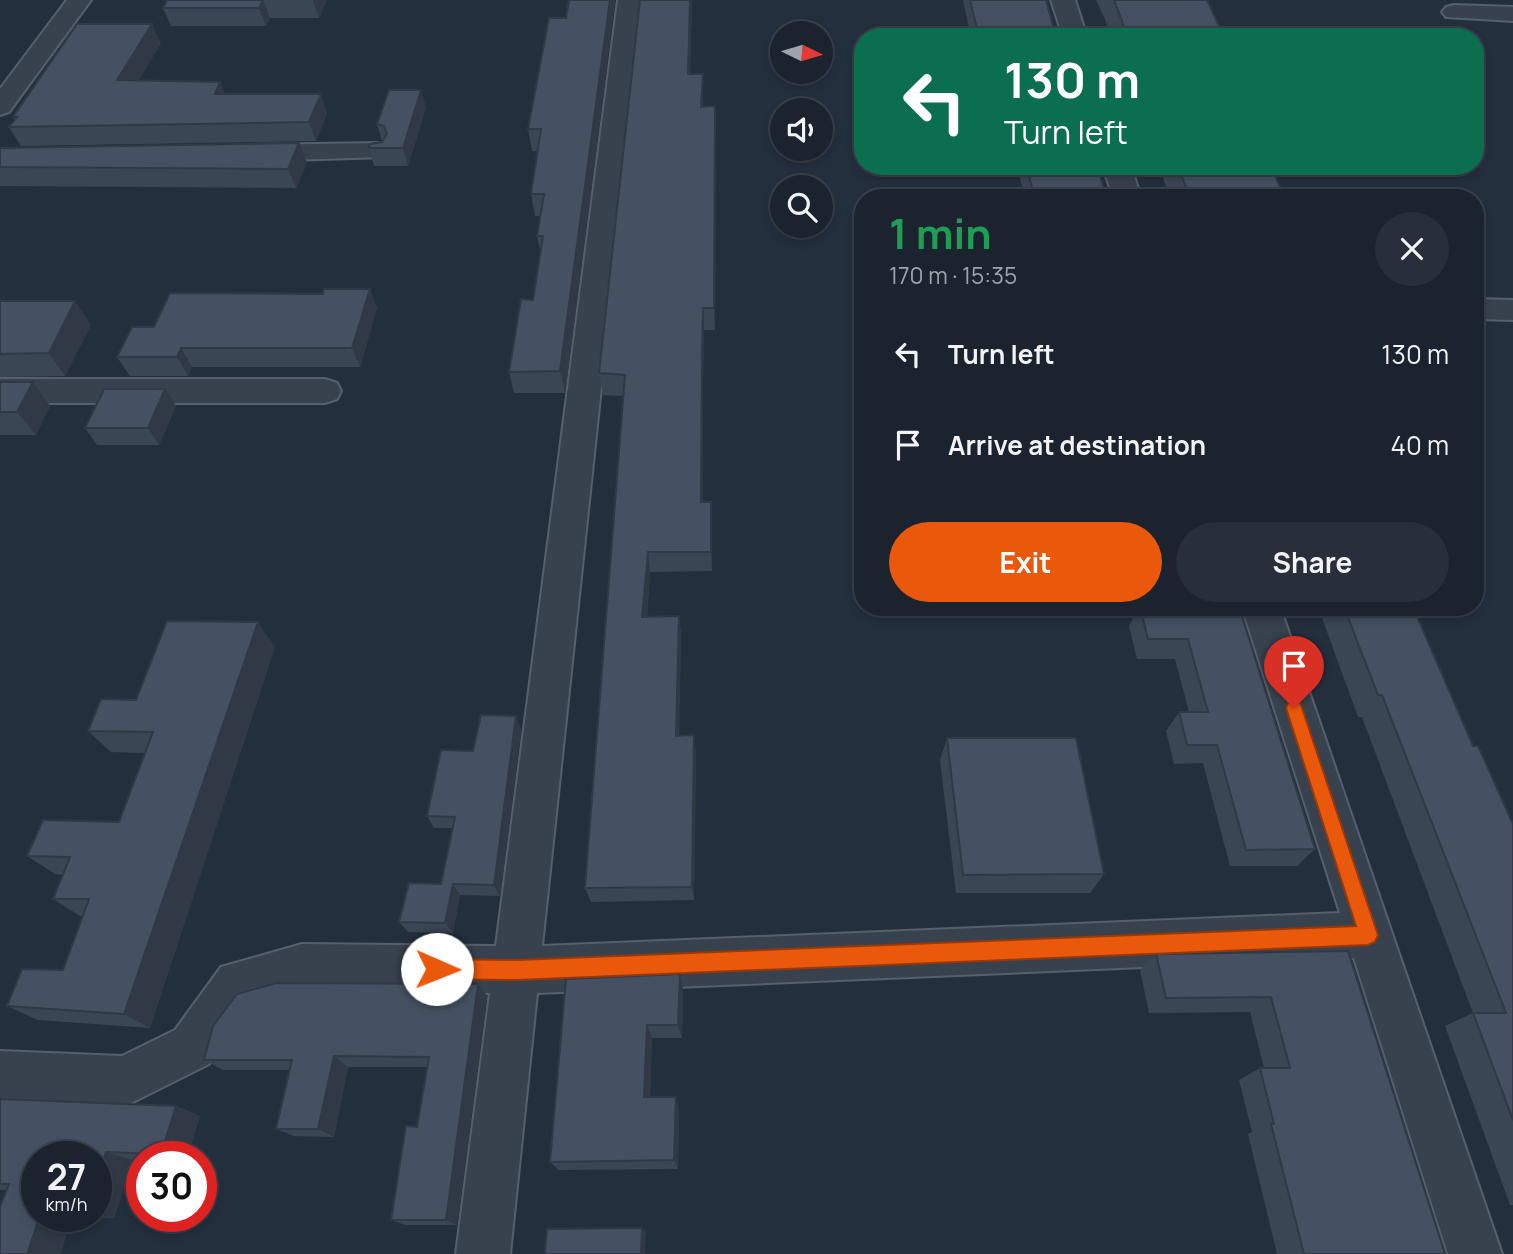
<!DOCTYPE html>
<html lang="en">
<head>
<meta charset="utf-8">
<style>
  body { margin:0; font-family:Manrope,sans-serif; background:#282f3a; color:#f1f3f6; height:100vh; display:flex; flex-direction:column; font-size:26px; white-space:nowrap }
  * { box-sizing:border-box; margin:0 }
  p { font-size:23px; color:#a0a4aa }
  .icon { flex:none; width:38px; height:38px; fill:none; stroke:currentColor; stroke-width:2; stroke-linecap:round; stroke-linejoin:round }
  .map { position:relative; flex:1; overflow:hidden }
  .details { position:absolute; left:854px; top:189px; width:630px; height:427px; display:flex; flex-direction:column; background:#1b232e; border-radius:28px; box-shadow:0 4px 10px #0003,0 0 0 2px #39404a }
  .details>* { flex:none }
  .hud { position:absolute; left:854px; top:28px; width:630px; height:147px; border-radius:28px; box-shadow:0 4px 10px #0003,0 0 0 2px #39404a; background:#0b6e4f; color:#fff; overflow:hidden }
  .needle { width:46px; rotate:95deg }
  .controls { position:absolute; left:770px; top:21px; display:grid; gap:14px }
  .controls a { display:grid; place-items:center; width:63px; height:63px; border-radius:50%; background:#1b232e; box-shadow:0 4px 10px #0003,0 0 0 2px #39404a; font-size:35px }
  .speed { position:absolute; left:21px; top:1141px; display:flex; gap:14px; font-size:35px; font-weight:700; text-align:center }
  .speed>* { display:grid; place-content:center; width:91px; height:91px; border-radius:50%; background:#1b232e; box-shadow:0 4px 10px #0003,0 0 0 2px #39404a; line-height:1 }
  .speed small { font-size:18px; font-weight:400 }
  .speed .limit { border:10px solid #d22; background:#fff; color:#111 }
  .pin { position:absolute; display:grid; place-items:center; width:60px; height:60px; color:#fff; margin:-72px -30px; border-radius:50% 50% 50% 0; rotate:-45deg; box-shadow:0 0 7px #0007 }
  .pin .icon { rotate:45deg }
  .me { position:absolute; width:77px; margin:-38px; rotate:91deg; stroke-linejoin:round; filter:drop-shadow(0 0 5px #0008) }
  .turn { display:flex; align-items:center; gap:24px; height:147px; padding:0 35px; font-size:32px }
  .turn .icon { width:91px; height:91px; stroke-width:2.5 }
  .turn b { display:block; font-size:49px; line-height:60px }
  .round { display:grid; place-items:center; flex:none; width:74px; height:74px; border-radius:37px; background:#282f3a }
  .summary { display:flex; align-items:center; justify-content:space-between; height:119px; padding:0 35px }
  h1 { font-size:42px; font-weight:700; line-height:52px; color:#1e9e55 }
  .action { display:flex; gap:14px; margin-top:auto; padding:14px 35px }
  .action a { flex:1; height:80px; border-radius:42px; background:#ea580c; color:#fff; font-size:28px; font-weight:700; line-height:80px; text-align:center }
  .action a+a { background:#282f3a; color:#f1f3f6 }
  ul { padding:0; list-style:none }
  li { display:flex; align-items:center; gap:21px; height:91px; padding:0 35px }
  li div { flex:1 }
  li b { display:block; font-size:26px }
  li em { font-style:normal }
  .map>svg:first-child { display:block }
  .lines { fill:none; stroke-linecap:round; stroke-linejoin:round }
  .minor-casing { stroke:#565f6c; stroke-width:4 }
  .minor { fill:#38414e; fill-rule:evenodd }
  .wall { fill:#3b4654; fill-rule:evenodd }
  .shaded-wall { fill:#303945 }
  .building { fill:#455162; stroke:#303945; stroke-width:2 }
  .route { fill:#ea580c; stroke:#983908; stroke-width:2 }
</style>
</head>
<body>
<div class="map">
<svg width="1513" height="1254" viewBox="0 0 1513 1254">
  <rect width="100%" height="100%" fill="#242f3e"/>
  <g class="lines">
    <!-- minor casing -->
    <g class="minor-casing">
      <g id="minor">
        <path d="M67,0H91L9,112L0,115V89Z"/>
        <path d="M618,0H642L542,946L1340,913L1242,607H1280L1502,1254H1448L1354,958L537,993L510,1254H456L490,993L302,990L253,1004L209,1064L125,1106L0,1101V1051L122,1056L175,1030L221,967L302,944L496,946Z"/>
        <path d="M1051,0H1075L1087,37H1063Z"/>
        <path d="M1454,5L1513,7V21L1446,17L1442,12L1446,7Z"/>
        <path d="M377,143L387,145L390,151L387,157L251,161L241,159L238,153L241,147L251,145Z"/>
        <path d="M1103,166H1131L1141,198H1113Z"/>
        <path d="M1475,299L1513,300V320L1475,319Z"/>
        <path d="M0,379H325L337,383L341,391L337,399L325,403H0Z"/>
      </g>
    </g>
    <!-- minor -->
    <use href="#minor" class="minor"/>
  </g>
  <!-- wall -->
  <g class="wall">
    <path d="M167,0H327L319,18H270L266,26H171L163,8Z"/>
    <path d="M569,0H615L565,393H514L509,372L533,300L541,254L537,236L540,216H535L531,194L538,151H532L528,129L566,18Z"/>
    <path d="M640,0H692L690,74L703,95V106H715V330H704L703,382V502H711L712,522V571L650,572L647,617L679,616L681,635L679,736L696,752L694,900L591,902L585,888L623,396L603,395L599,373Z"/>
    <path d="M963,0H1046L1056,37H971Z"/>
    <path d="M1096,0H1207L1224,37H1111L1104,17Z"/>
    <path d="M161,43L138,81L225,94L327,113L316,141L21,146L9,127L15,120L13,117Z"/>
    <path d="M426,107L408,166H374L369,148L382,141L377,124Z"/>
    <path d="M0,148L307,163L296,188L0,186Z"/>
    <path d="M1017,166H1097L1107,198H1025Z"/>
    <path d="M1159,166H1271L1285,198H1170Z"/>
    <path d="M0,301L91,325L65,376L0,377Z"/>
    <path d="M377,308L360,367H192L188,376H130L117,357L154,327Z"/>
    <path d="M0,382H33L50,406L36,435H0Z"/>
    <path d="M165,389L176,406L159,445H97L85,428Z"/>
    <path d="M1138,607H1239L1315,849L1297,866H1230L1203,763L1174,764L1166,731L1179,712H1189L1175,659H1137L1129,626Z"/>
    <path d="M1318,607H1413L1473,746L1513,824V1205H1510L1445,1026L1473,1013L1362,717H1358Z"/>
    <path d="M275,647L150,1028L38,1020L7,1006L63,970L83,916H80L53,899L63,875L55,874L27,856L119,822L145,753L111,752L88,731L136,700Z"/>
    <path d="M521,729L500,896L460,895L453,933L408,932L399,922L441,884L452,828H434L427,816L473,751Z"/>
    <path d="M947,738L1104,874L1090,893H956L940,760Z"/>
    <path d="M1348,951L1445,1254H1277L1248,1134L1252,1132L1239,1080L1260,1068H1264L1250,1012L1149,1013L1140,970L1156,954Z"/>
    <path d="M566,979L683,989L682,1038H652L650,1097H676L679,1108L678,1169L559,1170L550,1162Z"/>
    <path d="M487,996L457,1225H405L391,1220L417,1127L427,1067H348L334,1137L294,1136L276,1129L290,1070H223L204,1060Z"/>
    <path d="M0,1099L176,1106L200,1116L187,1157H142V1160H133L114,1218L73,1216L60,1254L6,1190H0ZM96,1157V1216H37Z"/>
  </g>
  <!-- shaded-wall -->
  <g class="shaded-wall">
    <path d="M263,0L270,18L266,26L259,8Z"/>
    <path d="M313,0H327L319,18Z"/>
    <path d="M610,0H615L565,393L560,371Z"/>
    <path d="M690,0H692L689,96L688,74Z"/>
    <path d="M152,24L161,43L127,100L117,80Z"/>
    <path d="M703,74V95L702,128L701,107Z"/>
    <path d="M220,82L229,102L215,94Z"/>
    <path d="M421,90L426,107L408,166L403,148Z"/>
    <path d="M321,94L327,113L316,141L309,122Z"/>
    <path d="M715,106L716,128L715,330L714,308Z"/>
    <path d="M299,143L307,163L296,188L288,169Z"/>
    <path d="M370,289L377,308L360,367L352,348Z"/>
    <path d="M75,301L91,325L65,376L49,353Z"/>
    <path d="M703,308L704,330L703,382V522L701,502L702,360Z"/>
    <path d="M181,348L192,367L188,376L177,357Z"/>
    <path d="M33,382L50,406L36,435L17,412Z"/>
    <path d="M165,389L176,406L159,445L148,428Z"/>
    <path d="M711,502L712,522V571L711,552Z"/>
    <path d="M648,552L650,572L645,636L642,617Z"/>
    <path d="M679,616L681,635L678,753L676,736Z"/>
    <path d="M258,622L275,647L150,1028L124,1014Z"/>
    <path d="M516,716L521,729L500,896L494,885Z"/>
    <path d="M694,735L696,752L694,900L692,887Z"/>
    <path d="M453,884L460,895L453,933L445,923Z"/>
    <path d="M680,974L683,989L682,1038L678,1025Z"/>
    <path d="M478,984L487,996L457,1225L446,1220Z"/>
    <path d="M647,1025L652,1038L649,1108L644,1097Z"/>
    <path d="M334,1056L348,1067L334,1137L318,1129Z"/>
    <path d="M676,1097L679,1108L678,1169L674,1160Z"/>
    <path d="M176,1106L200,1116L187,1157H169L161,1154Z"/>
    <path d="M106,1152L133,1160L114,1218L96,1215V1180Z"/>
    <path d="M40,1216H73L60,1254H27Z"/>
    <path d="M642,1228L646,1232L645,1254H641Z"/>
  </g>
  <!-- building -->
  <g class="building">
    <path d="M167,0H263L259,8H163Z"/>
    <path d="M569,0H610L560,371L509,372L521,299L533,300L543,236H537L544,194H531L541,129H528L549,18H566Z"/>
    <path d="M640,0H690L688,74H703L701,107L715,106L714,308H703L702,360L701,502H711V552H648L642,617L679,616L676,736L694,735L692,887L585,888L625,375L599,373Z"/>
    <path d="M970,0H1046L1056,37H979Z"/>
    <path d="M1114,0H1207L1224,37H1128Z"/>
    <path d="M77,24H152L117,80L220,82L215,94H321L309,122L9,127L17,117H13Z"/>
    <path d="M389,90H421L403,148H369L370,144L382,142L387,134L384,126L377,124Z"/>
    <path d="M299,143L288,169L0,167V148Z"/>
    <path d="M1026,166H1097L1107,198H1035Z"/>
    <path d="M1178,166H1271L1285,198H1190Z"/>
    <path d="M324,289H370L352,348H181L177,357H117L132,327H154L170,293L323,294Z"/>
    <path d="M0,301H75L49,353L0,354Z"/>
    <path d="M0,382H33L17,412H0Z"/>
    <path d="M104,389H165L148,428H85Z"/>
    <path d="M1140,607H1239L1315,849L1246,850L1217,745H1187L1179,712H1208L1188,639H1148Z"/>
    <path d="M1344,607H1413L1473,746H1478L1513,824V1120L1473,1013H1506L1382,695H1378Z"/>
    <path d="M167,621L258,622L124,1014L7,1006L22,969L63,970L89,899H53L70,857L27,856L43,820L119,822L153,732L88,731L101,699L136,700Z"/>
    <path d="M481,715L516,716L494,885L453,884L445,923L399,922L409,883L441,884L455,817L427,816L441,750L473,751Z"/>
    <path d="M947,738H1076L1104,874L963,875Z"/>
    <path d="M1348,951L1445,1254H1304L1271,1124H1274L1260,1068H1290L1271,997L1166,998L1156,954Z"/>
    <path d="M680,974L678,1025H647L644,1097H676L674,1160L550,1162L566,979Z"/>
    <path d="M277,983L478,984L446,1220H391L406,1126L417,1127L429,1057L334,1056L318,1129H276L292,1060H204L213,1026L237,994Z"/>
    <path d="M0,1099L176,1106L161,1154L106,1152L96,1180V1157H37V1216H40L27,1254H0V1207L9,1184H0Z"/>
    <path d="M642,1228L641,1254H545L547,1229Z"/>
  </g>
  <!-- route -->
  <path class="route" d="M1294,701L1300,703L1302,708L1378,935L1375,942L1368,945L518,980L437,979L430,976L427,969L430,962L437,959L518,960L1356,926L1286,708L1288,703Z"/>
</svg>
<div class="controls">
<a><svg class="needle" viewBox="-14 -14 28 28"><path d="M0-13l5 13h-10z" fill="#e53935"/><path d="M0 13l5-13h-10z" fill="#a0a4aa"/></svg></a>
<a><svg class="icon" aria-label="sound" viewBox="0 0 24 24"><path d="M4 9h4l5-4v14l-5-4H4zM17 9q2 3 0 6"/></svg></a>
<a><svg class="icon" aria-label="search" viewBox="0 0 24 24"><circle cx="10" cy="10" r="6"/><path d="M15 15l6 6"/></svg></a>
</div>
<div class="speed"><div>27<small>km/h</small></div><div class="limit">30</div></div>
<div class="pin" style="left:1294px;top:708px;background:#d93025"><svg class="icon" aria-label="arrive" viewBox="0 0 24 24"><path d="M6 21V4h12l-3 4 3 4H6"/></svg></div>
<svg class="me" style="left:437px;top:969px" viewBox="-20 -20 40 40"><circle r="19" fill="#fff"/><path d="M0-13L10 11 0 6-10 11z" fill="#ea580c"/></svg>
<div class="hud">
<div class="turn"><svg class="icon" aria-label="left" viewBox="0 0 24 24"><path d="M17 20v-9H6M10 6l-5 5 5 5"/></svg><div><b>130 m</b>Turn left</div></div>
</div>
<section class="details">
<div class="summary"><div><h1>1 min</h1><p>170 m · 15:35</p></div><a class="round"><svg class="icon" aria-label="close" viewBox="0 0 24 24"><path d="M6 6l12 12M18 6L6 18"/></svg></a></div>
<ul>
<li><svg class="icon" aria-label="left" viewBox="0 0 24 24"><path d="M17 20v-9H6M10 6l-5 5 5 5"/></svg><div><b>Turn left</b></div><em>130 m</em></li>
<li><svg class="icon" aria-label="arrive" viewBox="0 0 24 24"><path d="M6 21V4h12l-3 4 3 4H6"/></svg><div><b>Arrive at destination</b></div><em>40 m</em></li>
</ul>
<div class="action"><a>Exit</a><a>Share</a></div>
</section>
</div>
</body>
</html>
